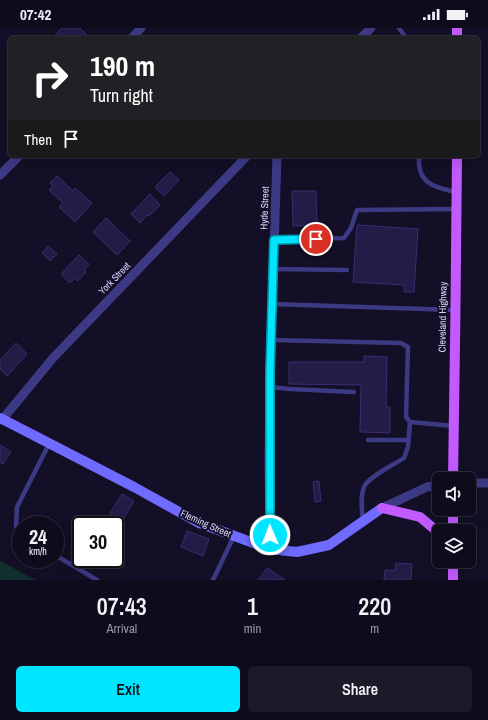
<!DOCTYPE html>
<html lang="en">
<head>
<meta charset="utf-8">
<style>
  body { margin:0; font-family:"Archivo Narrow",sans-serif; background:#1c1929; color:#f1f3f6; height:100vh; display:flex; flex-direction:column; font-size:15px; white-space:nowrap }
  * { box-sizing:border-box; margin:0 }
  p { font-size:13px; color:#9b9ba3 }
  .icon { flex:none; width:22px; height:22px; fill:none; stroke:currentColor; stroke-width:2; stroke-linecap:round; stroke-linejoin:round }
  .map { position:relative; height:552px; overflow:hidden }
  .side { display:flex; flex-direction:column; background:#0e0b1c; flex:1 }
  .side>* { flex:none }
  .banner { position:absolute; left:8px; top:8px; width:472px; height:122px; border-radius:6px; box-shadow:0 4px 16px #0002,0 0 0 1px #2e2b3b; background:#202124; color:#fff; overflow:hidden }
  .controls { position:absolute; left:432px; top:444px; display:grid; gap:8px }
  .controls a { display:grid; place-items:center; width:44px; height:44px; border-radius:6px; background:#0e0b1c; box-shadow:0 4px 16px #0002,0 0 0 1px #2e2b3b; font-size:20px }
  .speed { position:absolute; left:12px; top:488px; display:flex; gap:8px; font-size:20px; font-weight:700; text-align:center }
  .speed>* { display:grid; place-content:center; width:52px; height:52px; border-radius:50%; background:#0e0b1c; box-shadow:0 4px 16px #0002,0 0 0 1px #2e2b3b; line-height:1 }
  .speed small { font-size:10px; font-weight:400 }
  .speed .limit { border:2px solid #111; border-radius:6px; background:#fff; color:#111 }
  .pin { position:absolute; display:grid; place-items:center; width:34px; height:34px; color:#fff; margin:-17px; border:2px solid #fff; border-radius:50%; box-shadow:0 1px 4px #0007 }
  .me { position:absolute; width:44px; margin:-22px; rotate:359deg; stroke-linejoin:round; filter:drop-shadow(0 0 3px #0008) }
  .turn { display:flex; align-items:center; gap:14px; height:84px; padding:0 16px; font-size:18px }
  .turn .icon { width:52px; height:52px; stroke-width:2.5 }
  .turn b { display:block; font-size:28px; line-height:34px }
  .then { display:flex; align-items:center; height:38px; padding:0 16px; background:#0003; gap:8px; font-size:15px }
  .eta { display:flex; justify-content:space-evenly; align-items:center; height:68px; text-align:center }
  .eta b { font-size:24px; font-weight:600; line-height:28px }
  .button { display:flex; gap:8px; margin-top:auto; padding:8px 16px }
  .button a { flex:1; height:46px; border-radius:6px; background:#00e5ff; color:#111; font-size:16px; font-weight:600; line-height:46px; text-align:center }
  .button a+a { background:#1c1929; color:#f1f3f6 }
  .status { display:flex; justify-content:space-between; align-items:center; height:28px; padding:0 20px; background:#0e0b1c; direction:ltr }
  .status svg { height:11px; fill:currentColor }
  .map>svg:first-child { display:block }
  .green { fill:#12302f }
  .building { fill:#241b47; stroke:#3b2d73 }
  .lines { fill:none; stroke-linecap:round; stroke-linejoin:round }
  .lane { stroke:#3d3a85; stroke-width:4.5 }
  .street { stroke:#3d3a85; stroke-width:9 }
  .secondary { stroke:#6f6bff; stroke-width:10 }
  .primary { stroke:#c25bff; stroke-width:10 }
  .route-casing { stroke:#0095a6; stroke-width:10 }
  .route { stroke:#00e5ff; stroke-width:7 }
  .labels { text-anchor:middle; stroke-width:4; stroke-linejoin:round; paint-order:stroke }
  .street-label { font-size:10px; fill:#d9d4ff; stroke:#130f26 }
</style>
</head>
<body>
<div class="status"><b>07:42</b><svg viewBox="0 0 49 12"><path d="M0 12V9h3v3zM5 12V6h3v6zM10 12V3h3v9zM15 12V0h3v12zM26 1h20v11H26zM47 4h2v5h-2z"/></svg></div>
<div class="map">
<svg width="488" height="552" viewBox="0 0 488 552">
  <rect width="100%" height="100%" fill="#130f26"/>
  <!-- green -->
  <path class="green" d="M0,533L36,552H0Z"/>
  <!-- building -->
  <g class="building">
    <path d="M62,0H80L87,7L84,10H58L55,7Z"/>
    <path d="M170,144L179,152L164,168L155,159Z"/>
    <path d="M57,148L73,163L75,160L92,175L75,194L59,179L63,175L49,162L53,158L50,155Z"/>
    <path d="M292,163H316L317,197L293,198Z"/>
    <path d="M150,166L160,177L149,188L147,187L140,195L131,186Z"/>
    <path d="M106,190L130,213L117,227L93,204Z"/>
    <path d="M357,197L418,201L414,264H404V257L353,254Z"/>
    <path d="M48,218L57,226L50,233L42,225Z"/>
    <path d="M79,227L89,236L84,242L86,244L78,253L75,250L70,255L61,246Z"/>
    <path d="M16,315L27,326L7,348L0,341V332Z"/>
    <path d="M364,328L387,329L386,379H390V405L360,404L361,357L289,356V334H364Z"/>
    <path d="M0,417L11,424L3,436L0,434Z"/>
    <path d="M319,453L321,473L315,474L313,454Z"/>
    <path d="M122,466L134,473L119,498L107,490Z"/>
    <path d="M187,503L209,511L203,528L181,519Z"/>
    <path d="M396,535L412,536L411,552H384L385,542H395Z"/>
    <path d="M267,540L285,552H261L259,551Z"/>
  </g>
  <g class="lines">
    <!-- lane -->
    <g class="lane">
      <path d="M399,0L406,10"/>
      <path d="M419,128C417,156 434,159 456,164"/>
      <path d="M274,212L344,210L351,200L357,182L456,181"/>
      <path d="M273,241L347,242"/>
      <path d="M272,276L454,282"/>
      <path d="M271,312L401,315L408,319L406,389L410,394L454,398"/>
      <path d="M270,359L290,361L354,364"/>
      <path d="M368,412H408"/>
      <path d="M363,493C362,482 360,469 364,459C368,449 395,436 404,430L408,419L410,394"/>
      <path d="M21,507L16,498L17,479L49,416"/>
      <path d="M55,527L97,552"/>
      <path d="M213,552L234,508"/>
    </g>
    <!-- street -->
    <g class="street">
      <path d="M132,10L141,0"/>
      <path d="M361,10L371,0"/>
      <path d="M0,147L19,128"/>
      <path d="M2,392L53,330L247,128"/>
      <path d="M469,455H488"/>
      <path d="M382,480L427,459L439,457"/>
      <path d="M270,521L269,433L270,345L277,128"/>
    </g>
    <!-- secondary -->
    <path class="secondary" d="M0,390L134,459L199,495L270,521L297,524L329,517L382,480"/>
    <!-- primary -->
    <g class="primary">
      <path d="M457,10V0"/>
      <path d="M453,451C455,343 456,236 457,128"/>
      <path d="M382,480L420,489L439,505"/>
      <path d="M453,481V503"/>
      <path d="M453,552V533"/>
    </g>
  </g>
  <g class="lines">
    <!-- route casing -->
    <g class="route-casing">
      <path id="route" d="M270,507V345L274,212L316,211"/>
    </g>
    <!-- route -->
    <use href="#route" class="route"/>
  </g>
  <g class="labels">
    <!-- street labels -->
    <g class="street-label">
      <text transform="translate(264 180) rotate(-88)" y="4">Hyde Street</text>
      <text transform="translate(114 250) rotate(-46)" y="4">York Street</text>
      <text transform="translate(442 289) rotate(-89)" y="4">Cleveland Highway</text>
      <text transform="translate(206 495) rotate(24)" y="4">Fleming Street</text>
    </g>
  </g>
</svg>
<div class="controls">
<a><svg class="icon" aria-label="sound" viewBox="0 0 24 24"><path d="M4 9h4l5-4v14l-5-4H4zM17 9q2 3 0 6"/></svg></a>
<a><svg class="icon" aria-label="layers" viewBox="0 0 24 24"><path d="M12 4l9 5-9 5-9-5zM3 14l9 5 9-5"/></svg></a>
</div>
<div class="speed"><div>24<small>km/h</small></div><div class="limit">30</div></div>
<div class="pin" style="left:316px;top:211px;background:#d93025"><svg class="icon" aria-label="arrive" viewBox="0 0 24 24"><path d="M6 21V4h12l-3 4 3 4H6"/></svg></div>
<svg class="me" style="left:270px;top:507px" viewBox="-20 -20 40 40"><circle r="17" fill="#00e5ff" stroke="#fff" stroke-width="3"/><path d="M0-11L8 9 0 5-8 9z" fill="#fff"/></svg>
<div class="banner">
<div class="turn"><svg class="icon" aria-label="right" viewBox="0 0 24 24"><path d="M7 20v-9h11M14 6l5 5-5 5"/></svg><div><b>190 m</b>Turn right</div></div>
<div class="then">Then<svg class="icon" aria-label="arrive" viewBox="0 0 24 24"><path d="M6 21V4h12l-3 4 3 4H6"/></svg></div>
</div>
</div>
<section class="side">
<div class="eta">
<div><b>07:43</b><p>Arrival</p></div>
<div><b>1</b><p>min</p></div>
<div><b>220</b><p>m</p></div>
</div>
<div class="button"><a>Exit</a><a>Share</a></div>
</section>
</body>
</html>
